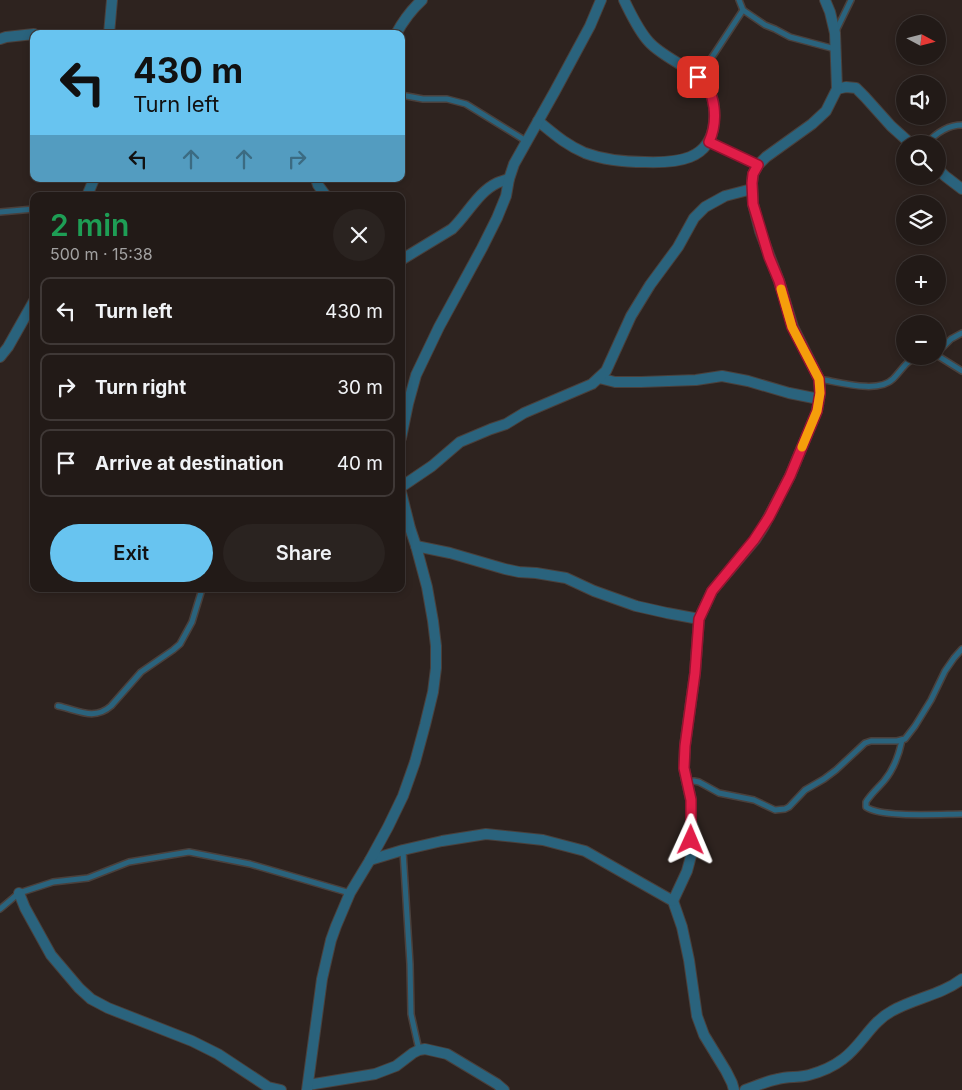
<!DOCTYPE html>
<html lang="en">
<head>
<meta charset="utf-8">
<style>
  body { margin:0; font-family:Inter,sans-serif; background:#2a2320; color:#f1f3f6; height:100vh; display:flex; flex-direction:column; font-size:19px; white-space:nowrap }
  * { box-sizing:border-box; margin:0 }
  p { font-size:16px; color:#a2a1a1 }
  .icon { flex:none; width:28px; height:28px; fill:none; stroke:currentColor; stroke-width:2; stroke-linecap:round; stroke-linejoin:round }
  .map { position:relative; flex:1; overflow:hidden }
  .sheet { position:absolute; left:30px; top:192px; width:375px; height:400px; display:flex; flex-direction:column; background:#221a17; border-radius:10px; box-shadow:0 2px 8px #0003,0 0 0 1px #3f3836 }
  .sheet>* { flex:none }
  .guide { position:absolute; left:30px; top:30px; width:375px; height:152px; border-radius:10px; box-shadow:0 2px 8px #0003,0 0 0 1px #3f3836; background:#68c4f0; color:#111; overflow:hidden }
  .needle { width:32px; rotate:97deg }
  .fabs { position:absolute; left:896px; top:15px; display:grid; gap:10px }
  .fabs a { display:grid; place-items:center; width:50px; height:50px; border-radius:50%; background:#221a17; box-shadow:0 2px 8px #0003,0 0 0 1px #3f3836; font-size:25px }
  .pin { position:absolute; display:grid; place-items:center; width:42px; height:42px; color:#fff; margin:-21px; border-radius:10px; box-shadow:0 2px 8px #0006 }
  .me { position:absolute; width:55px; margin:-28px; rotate:1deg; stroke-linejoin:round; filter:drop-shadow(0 0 4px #0008) }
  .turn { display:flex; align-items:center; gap:18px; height:105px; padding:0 20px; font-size:22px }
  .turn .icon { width:65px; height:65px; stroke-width:2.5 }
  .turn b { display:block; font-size:35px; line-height:42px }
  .lanes { display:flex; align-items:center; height:48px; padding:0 20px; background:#0003; justify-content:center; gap:25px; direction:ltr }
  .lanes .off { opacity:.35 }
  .round { display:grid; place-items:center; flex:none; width:52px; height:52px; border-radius:26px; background:#2a2320 }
  .overview { display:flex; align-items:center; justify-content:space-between; height:85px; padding:0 20px }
  h1 { font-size:30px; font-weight:600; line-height:38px; color:#1e9e55 }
  .primary-button { display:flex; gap:10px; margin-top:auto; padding:10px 20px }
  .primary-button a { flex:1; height:58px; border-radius:30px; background:#68c4f0; color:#111; font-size:20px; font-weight:600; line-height:58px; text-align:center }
  .primary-button a+a { background:#2a2320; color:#f1f3f6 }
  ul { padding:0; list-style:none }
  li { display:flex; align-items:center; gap:15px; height:68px; margin:0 10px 8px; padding:0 10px; border:2px solid #3f3836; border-radius:10px }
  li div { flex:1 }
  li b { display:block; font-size:19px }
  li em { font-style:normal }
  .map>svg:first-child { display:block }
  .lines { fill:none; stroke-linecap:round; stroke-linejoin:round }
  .lane-casing { stroke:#4a403c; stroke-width:8 }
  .street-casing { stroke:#4a403c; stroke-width:12 }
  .lane { stroke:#2a637d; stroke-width:5 }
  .street { stroke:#2a637d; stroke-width:10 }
  .route-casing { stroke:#92132f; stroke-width:12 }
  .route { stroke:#e11d48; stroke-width:9 }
  .slow { stroke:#f59e0b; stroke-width:9 }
</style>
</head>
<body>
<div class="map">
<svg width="962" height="1090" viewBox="0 0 962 1090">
  <rect width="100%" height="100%" fill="#2e231f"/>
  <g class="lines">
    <!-- lane casing -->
    <g class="lane-casing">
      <g id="lane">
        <path d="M739,0L743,10L765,25L775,29L790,37L835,49"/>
        <path d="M836,31L851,0"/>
        <path d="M699,77L743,10"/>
        <path d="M401,95L423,99H447L466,104L526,141"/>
        <path d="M709,141L758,165"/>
        <path d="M926,144C936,133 947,125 962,125"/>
        <path d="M0,212L34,209"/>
        <path d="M938,352L951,339L962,333"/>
        <path d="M938,356L962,371"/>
        <path d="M819,379C839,382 878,394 893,379C903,369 905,361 920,356"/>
        <path d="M58,706C78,710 94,721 111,706L141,672L173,650L180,644L192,622L202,589"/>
        <path d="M902,740C899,755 894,769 884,781C878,788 871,794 866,802V807C881,818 942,814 962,814"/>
        <path d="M687,782L694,781L699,782L719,793L754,800L775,810L785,809L789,807L805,790L824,779L836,770L865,743L871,741H897L905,739L915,726L931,700L945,671L954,658L962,649"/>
        <path d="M403,851L410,964L411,1014L419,1050"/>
        <path d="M0,909L19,893L53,882L88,878L129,862L189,852L250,864L350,893"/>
      </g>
    </g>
    <!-- street casing -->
    <g class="street-casing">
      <g id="street">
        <path d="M109,34L112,0"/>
        <path d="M396,34C403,21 411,10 422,0"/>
        <path d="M0,39L6,37L34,34"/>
        <path d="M837,89L846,87L856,88L865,97L891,126L911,144"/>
        <path d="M538,121C554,134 566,145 585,153C604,160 624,162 645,162C676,163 711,161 714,122C715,112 714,101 710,92C702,71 665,60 649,42C638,30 631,14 624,0"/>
        <path d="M938,169L945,176L962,189"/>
        <path d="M316,179L318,185L326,196"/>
        <path d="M87,196L94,179"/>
        <path d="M401,260L452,229C467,215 478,192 497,183C501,181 505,180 509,179"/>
        <path d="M0,357L8,347L34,301"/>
        <path d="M599,378L615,382H641L696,380L722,376L748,381L789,393L819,399"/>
        <path d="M401,438L408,404L416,375L439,327L482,248L497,218L506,196L509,179L514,164L555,91L590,26L601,0"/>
        <path d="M401,487L432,466L460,442L491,429L506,424L524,413L592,384L606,371L631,316L650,285L678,247L694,218L705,207L725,196L752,189"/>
        <path d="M416,546L450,553L505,569L519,572L536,573L566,578L594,591L636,606L667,613L699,619L712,591L755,540L764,526L790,476L817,411L820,393L819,379L793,327L779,281L760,231L753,204L752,183L753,174L758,165L766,157L812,124L826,111L837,89L835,33L830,12L825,0"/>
        <path d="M370,860L403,850L442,841L486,834L543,840L585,851L673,901L682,927L689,960L697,1016L704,1035L726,1071L732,1083L734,1090"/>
        <path d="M19,893L25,908L51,955L79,988L91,999L108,1008L192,1041L218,1054L268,1087L281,1090"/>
        <path d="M673,901L687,871L691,856V800L684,768L685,745L695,673L699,619"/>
        <path d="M308,1085L375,1074L396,1066L413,1053L419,1050L425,1049L447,1054L497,1084L504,1090"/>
        <path d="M307,1090L322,979L331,940L336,926L350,893L370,860L388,827L403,796L415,762L425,725L433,692L436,668V646L433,621L427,587L416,546L410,528L401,492"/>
        <path d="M745,1090C756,1086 767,1081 778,1079C788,1076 799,1078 809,1075C820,1072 834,1066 843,1059C862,1045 871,1022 892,1011C915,998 941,995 962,979"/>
      </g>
    </g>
    <!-- lane -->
    <use href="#lane" class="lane"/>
    <!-- street -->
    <use href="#street" class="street"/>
  </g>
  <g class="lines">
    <!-- route casing -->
    <g class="route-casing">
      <path id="route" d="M691,840V800L684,768L685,746L695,673L699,619L712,591L754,540L769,517L790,476L817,411L820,393L819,379L792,327L779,281L769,257L757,217L753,204L752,183L753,174L758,165L709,142C718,122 717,91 698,77"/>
    </g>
    <!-- route -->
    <use href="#route" class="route"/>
    <!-- slow -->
    <path class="slow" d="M781,289L792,327L819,379L820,393L817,411L802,447"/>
  </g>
</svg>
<div class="fabs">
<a><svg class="needle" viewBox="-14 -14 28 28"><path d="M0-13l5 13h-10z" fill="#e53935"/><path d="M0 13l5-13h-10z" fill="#a2a1a1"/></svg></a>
<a><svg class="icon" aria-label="sound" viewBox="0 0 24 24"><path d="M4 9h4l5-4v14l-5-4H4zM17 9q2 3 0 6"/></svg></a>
<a><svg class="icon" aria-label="search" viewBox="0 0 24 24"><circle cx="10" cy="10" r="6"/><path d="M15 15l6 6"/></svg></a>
<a><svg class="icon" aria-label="layers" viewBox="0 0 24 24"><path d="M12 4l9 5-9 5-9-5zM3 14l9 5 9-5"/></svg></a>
<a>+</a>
<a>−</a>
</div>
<div class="pin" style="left:698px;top:77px;background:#d93025"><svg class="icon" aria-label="arrive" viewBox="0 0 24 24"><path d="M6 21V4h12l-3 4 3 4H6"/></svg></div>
<svg class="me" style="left:691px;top:840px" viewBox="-20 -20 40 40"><path d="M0-17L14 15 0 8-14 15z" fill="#e11d48" stroke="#fff" stroke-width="4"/></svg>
<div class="guide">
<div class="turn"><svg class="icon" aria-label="left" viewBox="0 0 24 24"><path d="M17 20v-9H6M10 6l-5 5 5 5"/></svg><div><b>430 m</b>Turn left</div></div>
<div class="lanes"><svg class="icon" aria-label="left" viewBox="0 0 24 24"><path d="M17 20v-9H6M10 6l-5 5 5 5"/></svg><svg class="icon off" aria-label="ahead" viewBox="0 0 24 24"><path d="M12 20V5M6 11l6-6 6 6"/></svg><svg class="icon off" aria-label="ahead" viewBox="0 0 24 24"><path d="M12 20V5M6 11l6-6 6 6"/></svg><svg class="icon off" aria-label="right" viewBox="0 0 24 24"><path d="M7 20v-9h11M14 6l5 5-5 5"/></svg></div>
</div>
<section class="sheet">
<div class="overview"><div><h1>2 min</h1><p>500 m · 15:38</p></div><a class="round"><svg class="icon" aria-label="close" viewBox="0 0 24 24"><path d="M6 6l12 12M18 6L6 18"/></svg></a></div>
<ul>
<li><svg class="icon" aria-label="left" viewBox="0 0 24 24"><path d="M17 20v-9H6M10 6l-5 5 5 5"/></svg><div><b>Turn left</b></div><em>430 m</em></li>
<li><svg class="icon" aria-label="right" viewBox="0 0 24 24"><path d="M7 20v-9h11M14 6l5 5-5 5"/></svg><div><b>Turn right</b></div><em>30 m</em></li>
<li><svg class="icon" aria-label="arrive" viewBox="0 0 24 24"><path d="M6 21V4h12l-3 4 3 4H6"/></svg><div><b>Arrive at destination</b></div><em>40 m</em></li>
</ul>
<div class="primary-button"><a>Exit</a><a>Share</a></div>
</section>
</div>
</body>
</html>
